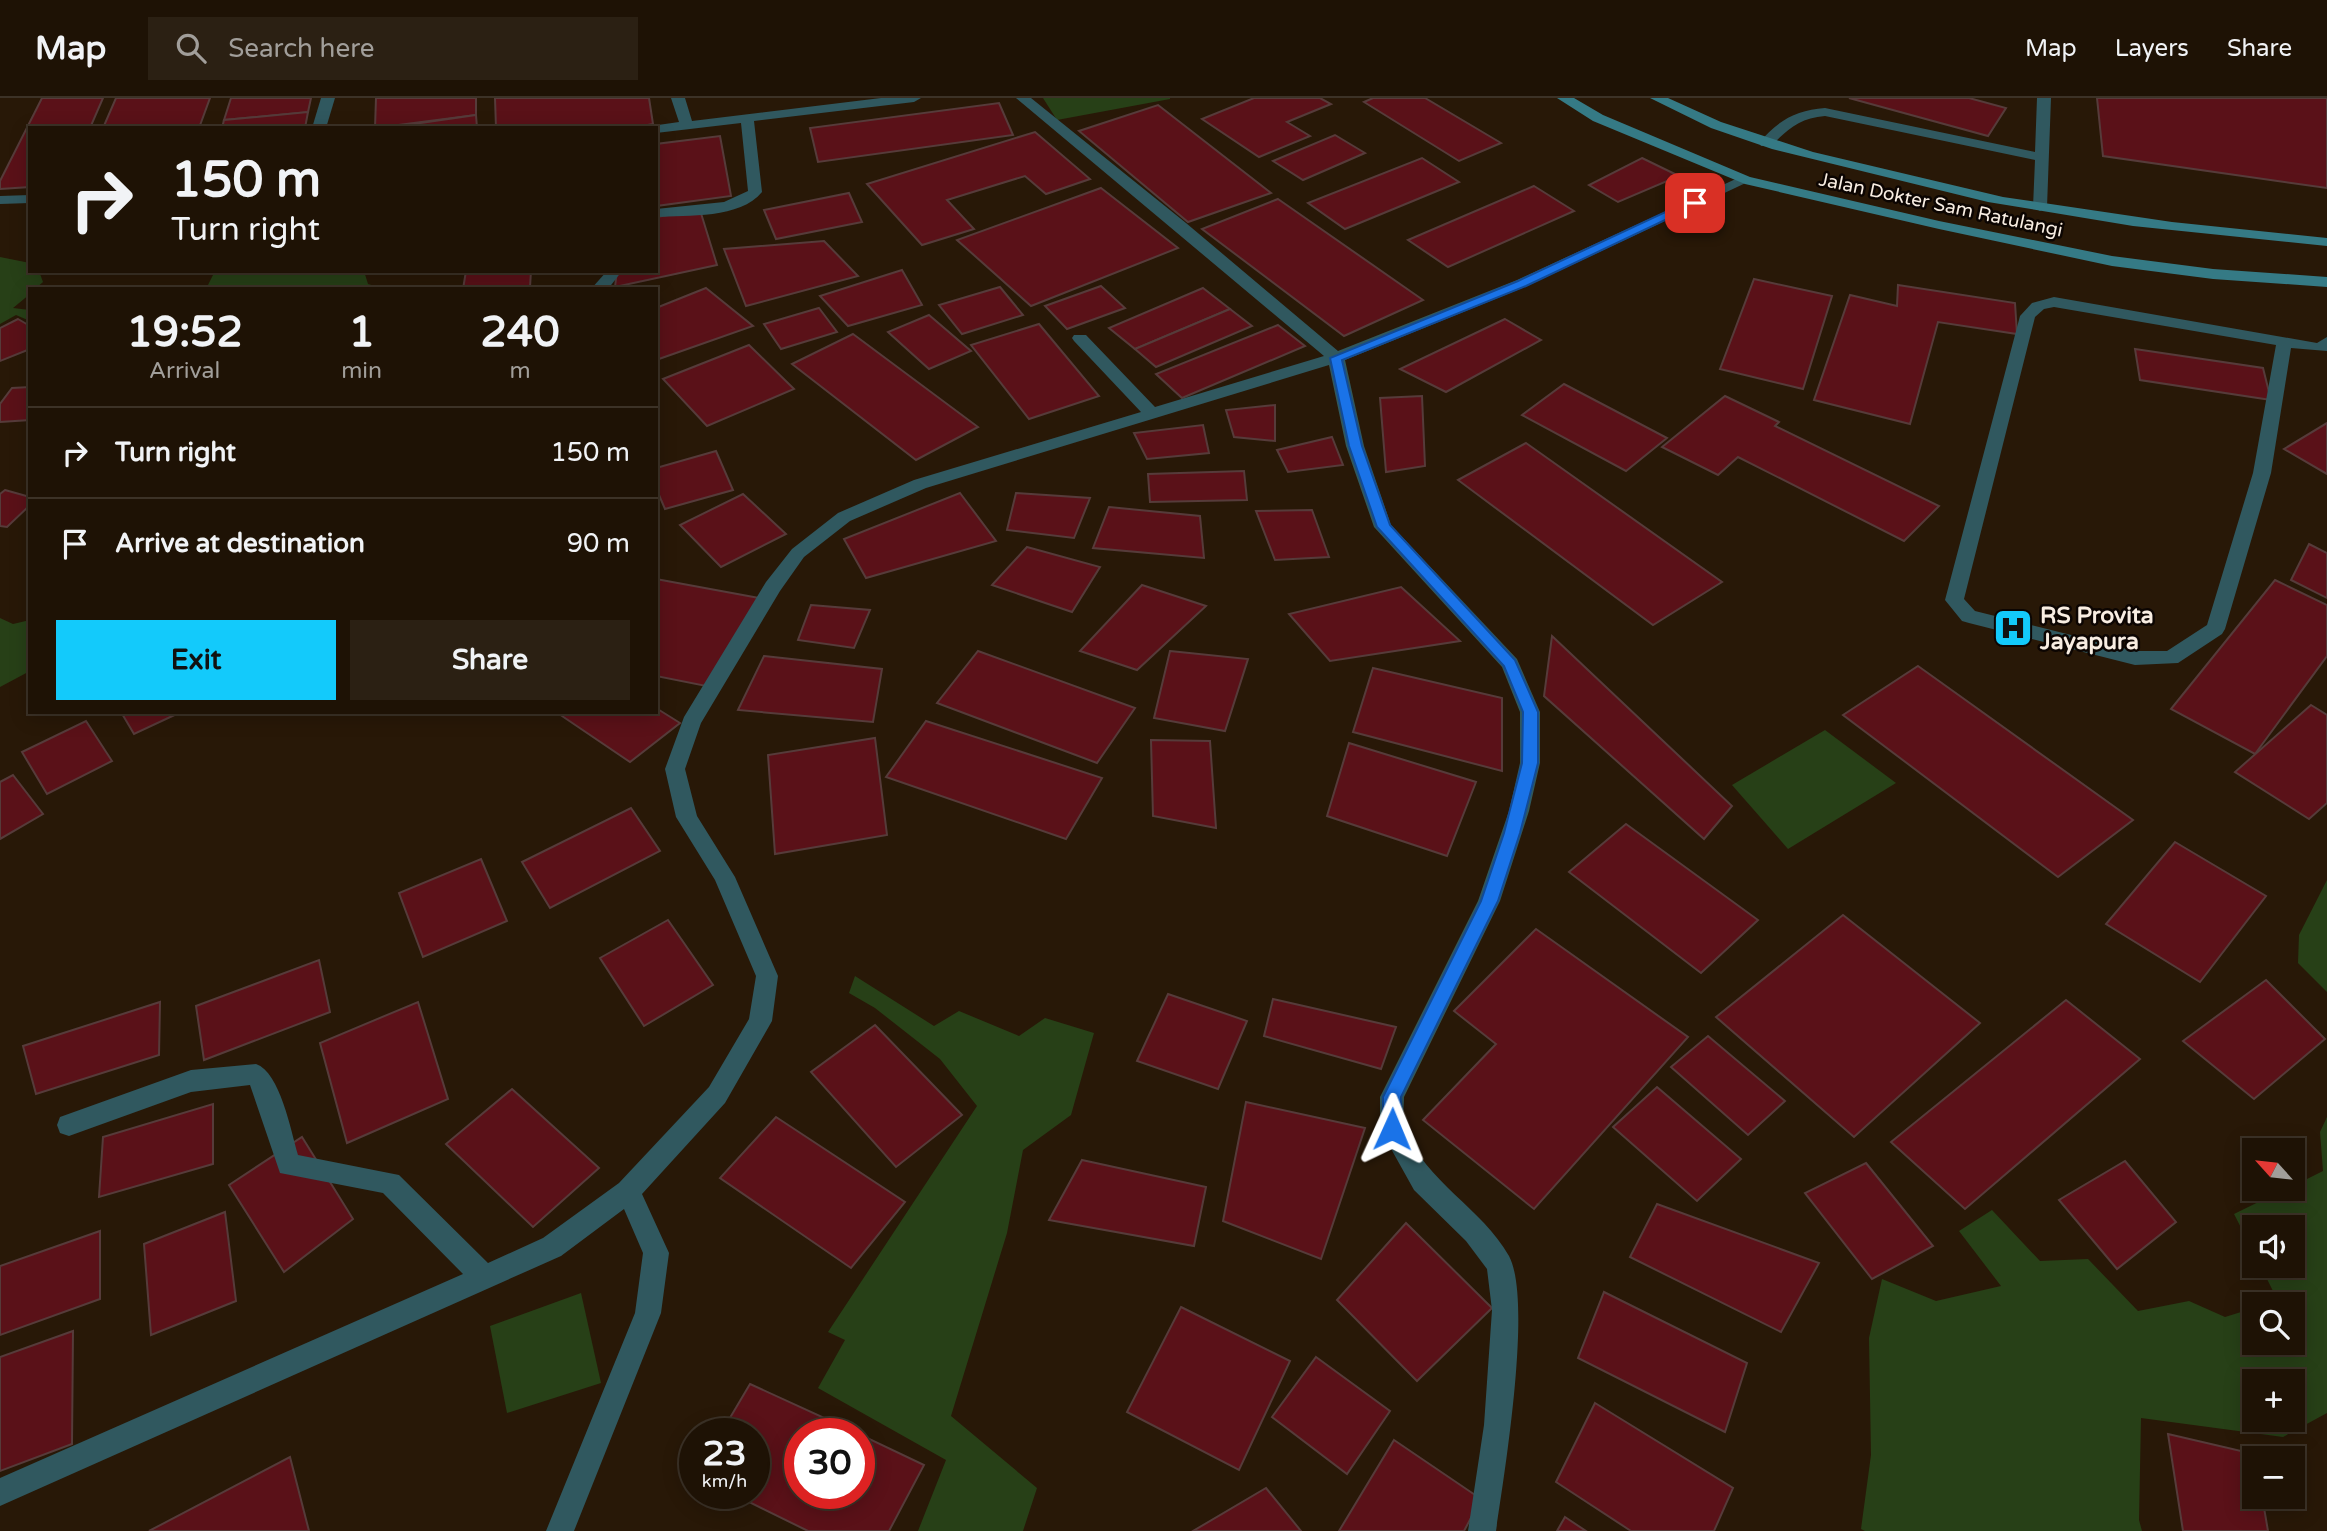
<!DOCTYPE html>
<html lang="en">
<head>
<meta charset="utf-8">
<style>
  body { margin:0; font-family:"Varela Round",sans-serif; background:#2b2013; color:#f1f3f6; height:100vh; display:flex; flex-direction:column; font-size:26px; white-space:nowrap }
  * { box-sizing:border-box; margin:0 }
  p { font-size:23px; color:#a19e9a }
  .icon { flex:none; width:38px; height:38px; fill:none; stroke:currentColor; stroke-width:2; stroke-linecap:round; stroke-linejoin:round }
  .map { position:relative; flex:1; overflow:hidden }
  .drawer { position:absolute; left:28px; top:189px; width:630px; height:427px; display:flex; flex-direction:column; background:#1e1205; border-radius:0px; box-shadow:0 4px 18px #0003,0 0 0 2px #3c3227 }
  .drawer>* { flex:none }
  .top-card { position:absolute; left:28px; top:28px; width:630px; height:147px; border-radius:0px; box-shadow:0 4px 18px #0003,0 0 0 2px #3c3227; background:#1e1205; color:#f1f3f6; overflow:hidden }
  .needle { width:46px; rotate:297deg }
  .fabs { position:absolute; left:2242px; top:1040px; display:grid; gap:14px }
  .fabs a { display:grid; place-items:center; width:63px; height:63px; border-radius:0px; background:#1e1205; box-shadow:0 4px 18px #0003,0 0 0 2px #3c3227; font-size:35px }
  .speed { position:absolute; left:679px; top:1320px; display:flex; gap:14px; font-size:35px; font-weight:700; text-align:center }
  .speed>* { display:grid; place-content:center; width:91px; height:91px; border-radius:50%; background:#1e1205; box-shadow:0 4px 18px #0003,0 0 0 2px #3c3227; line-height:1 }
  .speed small { font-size:18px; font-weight:400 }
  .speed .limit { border:10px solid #d22; background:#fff; color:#111 }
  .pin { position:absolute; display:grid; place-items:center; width:60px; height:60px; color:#fff; margin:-30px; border-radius:14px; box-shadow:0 4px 10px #0006 }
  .me { position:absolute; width:77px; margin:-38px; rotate:1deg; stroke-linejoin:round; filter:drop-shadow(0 0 5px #0008) }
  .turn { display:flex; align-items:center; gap:24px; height:147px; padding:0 28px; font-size:32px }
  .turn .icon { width:91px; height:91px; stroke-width:2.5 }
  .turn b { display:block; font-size:49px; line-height:60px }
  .eta { display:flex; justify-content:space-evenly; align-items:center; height:119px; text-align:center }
  .eta b { font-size:42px; font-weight:700; line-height:49px }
  .action { display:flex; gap:14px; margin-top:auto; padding:14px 28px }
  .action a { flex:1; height:80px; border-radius:0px; background:#13cafb; color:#111; font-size:28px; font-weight:700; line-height:80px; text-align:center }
  .action a+a { background:#2b2013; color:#f1f3f6 }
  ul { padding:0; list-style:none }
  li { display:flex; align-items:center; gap:21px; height:91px; padding:0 28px; border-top:2px solid #3c3227 }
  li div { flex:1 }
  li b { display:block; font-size:26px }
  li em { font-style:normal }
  header { display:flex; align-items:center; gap:42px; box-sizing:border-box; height:98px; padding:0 35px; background:#1e1205; border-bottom:2px solid #3c3227 }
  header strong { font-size:33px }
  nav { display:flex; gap:38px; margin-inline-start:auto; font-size:24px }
  .search { width:490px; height:63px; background:#2b2013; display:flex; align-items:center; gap:18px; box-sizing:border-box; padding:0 24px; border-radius:0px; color:#a19e9a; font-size:26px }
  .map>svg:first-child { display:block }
  .green { fill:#274017; fill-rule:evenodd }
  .building { fill:#5a1118; stroke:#563b3a; stroke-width:2 }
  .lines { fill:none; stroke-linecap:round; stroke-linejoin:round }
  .service { fill:#30585f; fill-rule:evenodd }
  .minor { fill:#30585f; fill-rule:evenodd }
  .secondary { fill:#357a85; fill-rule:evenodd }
  .route { fill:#1a73e8; stroke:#114b97; stroke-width:2 }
  .labels { text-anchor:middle; stroke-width:5; stroke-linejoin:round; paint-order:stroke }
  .far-street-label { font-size:19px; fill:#f8ede2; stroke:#0c0502 }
  .poi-label { font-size:23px; font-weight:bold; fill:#f8ede2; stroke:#0c0502; text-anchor:start }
</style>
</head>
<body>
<header>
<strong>Map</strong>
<div class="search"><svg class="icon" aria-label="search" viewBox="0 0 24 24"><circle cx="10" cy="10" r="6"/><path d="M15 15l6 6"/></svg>Search here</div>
<nav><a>Map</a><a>Layers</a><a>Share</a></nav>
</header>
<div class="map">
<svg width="2327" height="1433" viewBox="0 0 2327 1433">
  <rect width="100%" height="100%" fill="#281807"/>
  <!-- green -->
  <g class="green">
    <path d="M1043,0H1170V1L1057,22Z"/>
    <path d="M0,159L30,165V173H39L43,184L35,191H30V196L13,210L30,212V223L16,217L0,226Z"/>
    <path d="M215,173H364L368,186L386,191H206Z"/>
    <path d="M0,520L13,526L30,522V573L0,589Z"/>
    <path d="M1825,632L1896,685L1788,751L1732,687Z"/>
    <path d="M2327,782V894L2298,865L2299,837Z"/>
    <path d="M855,878L934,928L959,913L1019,938L1045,920L1094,935L1071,1017L1023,1052L1007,1135L951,1318L1037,1390L1023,1433H918L946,1362L818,1290L845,1242L828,1234L977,1008L940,961L875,910L849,895Z"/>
    <path d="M2327,1019V1315L2283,1339L2141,1320L2139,1422L2142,1433H1865L1861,1431L1871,1357L1869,1240L1882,1181L1936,1203L2001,1188L1959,1133L1992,1112L2040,1163L2088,1161L2138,1213L2189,1203L2225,1219L2254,1210V1244H2292V1206H2270L2278,1203L2260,1167H2292V1129H2254V1155L2234,1116L2287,1090H2292L2293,1088L2323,1073L2320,1034ZM2254,1283H2292V1321H2254Z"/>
    <path d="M581,1195L601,1285L507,1315L490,1228Z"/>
  </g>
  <!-- building -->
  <g class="building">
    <path d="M42,0H103L90,30H30V89L0,91V83Z"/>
    <path d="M116,0H210L199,30H103Z"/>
    <path d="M231,0H311L308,14L224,22Z"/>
    <path d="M376,0H476V17L375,30Z"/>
    <path d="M495,0H649L653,26L630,30H496Z"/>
    <path d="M1254,0H1320L1331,6L1287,24L1310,38L1259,59L1202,21Z"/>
    <path d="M1373,0H1425L1501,45L1459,63L1364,4Z"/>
    <path d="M1849,0H1969L2006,10L1988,38Z"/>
    <path d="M2097,0H2327V90L2103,58Z"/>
    <path d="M999,5L1013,37L818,64L810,30Z"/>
    <path d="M1158,7L1271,95L1188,124L1079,33Z"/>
    <path d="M308,14L305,30H222L224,22Z"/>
    <path d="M476,17L477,30H386Z"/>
    <path d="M1035,34L1090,81L1046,96L1025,78L947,102L974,131L922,147L867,86Z"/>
    <path d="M1335,37L1365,55L1303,82L1273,63Z"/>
    <path d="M720,38L731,98L656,108V46Z"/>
    <path d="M1422,60L1459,84L1345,131L1308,105Z"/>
    <path d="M1642,60L1679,78L1618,104L1589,87Z"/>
    <path d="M1534,88L1574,113L1448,169L1408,142Z"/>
    <path d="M1101,90L1178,150L1031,208L957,142Z"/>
    <path d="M849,95L862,124L776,141L764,112Z"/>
    <path d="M1278,101L1423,202L1344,238L1202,131Z"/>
    <path d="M700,112L717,167L615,189L617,173H656V119Z"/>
    <path d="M824,143L858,178L746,208L724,151Z"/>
    <path d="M902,172L922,207L848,228L820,198Z"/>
    <path d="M466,173H531L530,189L463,191Z"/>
    <path d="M1754,181L1832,198L1803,291L1720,271Z"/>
    <path d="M1898,187L2015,205L2017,236L1938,224L1910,326L1814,302L1850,197L1897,208Z"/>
    <path d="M1101,188L1125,210L1067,231L1045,208Z"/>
    <path d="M1000,189L1023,217L962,236L939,207Z"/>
    <path d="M706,190L753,228L656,262V210Z"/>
    <path d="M1203,190L1230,211L1135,251L1109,230Z"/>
    <path d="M819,210L837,234L781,251L764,226Z"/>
    <path d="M1230,211L1252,228L1156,269L1135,251Z"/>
    <path d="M929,217L971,253L929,271L888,234Z"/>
    <path d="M18,221L30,228V251L0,263V230Z"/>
    <path d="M1505,221L1541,242L1446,294L1400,271Z"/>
    <path d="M1039,226L1099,298L1029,321L971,247Z"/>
    <path d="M1278,227L1305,248L1182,300L1156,276Z"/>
    <path d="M853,236L978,329L916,362L792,266Z"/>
    <path d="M749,247L794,291L707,328L663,281Z"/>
    <path d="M2135,251L2263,270L2271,302L2140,282Z"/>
    <path d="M1564,286L1667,340L1626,373L1522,317Z"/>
    <path d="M30,289V322L0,324V306L12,290Z"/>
    <path d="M1422,298L1425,368L1386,374L1380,300Z"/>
    <path d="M1725,298L1779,324L1775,328L1939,408L1904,443L1738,359L1718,377L1662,349Z"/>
    <path d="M1275,307V343L1234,339L1226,312Z"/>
    <path d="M2327,325V376L2284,351Z"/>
    <path d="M1203,327L1209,355L1147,361L1134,335Z"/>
    <path d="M1332,339L1343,367L1288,374L1277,352Z"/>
    <path d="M1526,345L1722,484L1653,527L1458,382Z"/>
    <path d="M716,353L733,392L665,411L656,390V370Z"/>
    <path d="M1244,373L1247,402L1150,404L1148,376Z"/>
    <path d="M5,392L30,399V407L7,429L0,428V396Z"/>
    <path d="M960,395L996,443L866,480L844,441Z"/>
    <path d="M1016,395L1090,400L1074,440L1007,432Z"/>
    <path d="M743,396L786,436L721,469L680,427Z"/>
    <path d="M1109,409L1200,418L1204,460L1093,450Z"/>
    <path d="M1312,412L1329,459L1275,462L1256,413Z"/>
    <path d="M2309,446L2327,455V500L2291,482Z"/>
    <path d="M1027,449L1100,469L1072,514L992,487Z"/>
    <path d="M656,481L759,500L706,588L656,578Z"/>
    <path d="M2275,482L2327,507V558L2255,656L2171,611Z"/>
    <path d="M1142,487L1206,508L1137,572L1080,553Z"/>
    <path d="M1401,489L1460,543L1330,563L1289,516Z"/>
    <path d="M811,507L870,512L854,550L798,542Z"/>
    <path d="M1552,538L1732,708L1704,741L1544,598Z"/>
    <path d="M978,553L1135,610L1097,665L937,605Z"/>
    <path d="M1170,553L1248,561L1225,633L1154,620Z"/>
    <path d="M764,558L882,571L873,624L738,612Z"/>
    <path d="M1918,568L2133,722L2058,779L1843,617Z"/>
    <path d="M1373,570L1502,600V673L1353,634Z"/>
    <path d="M2311,607L2327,617V705L2309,721L2235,674Z"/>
    <path d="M656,610L680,625L630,664L562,618L567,614H656Z"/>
    <path d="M121,614H181L134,636Z"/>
    <path d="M86,623L112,663L47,696L22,654Z"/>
    <path d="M926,623L1102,680L1066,741L886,679Z"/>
    <path d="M875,640L887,737L775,756L768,657Z"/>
    <path d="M1151,642L1210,643L1216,730L1153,718Z"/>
    <path d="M1349,645L1476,684L1447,758L1327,718Z"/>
    <path d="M13,677L43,716L0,741V684Z"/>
    <path d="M631,710L660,753L550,810L522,764Z"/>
    <path d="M1626,726L1758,822L1701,875L1569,774Z"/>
    <path d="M2175,744L2266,798L2200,884L2106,826Z"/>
    <path d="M481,761L507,823L423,859L399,795Z"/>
    <path d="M1843,817L1980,925L1854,1039L1716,919Z"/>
    <path d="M668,822L713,887L644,928L600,860Z"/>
    <path d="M1536,831L1688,939L1534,1111L1423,1022L1496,946L1454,913Z"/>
    <path d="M319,862L330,914L204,962L196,908Z"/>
    <path d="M2266,882L2325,941L2254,1001L2183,943Z"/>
    <path d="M1168,896L1247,923L1218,991L1137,963Z"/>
    <path d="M1273,901L1396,929L1381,971L1264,938Z"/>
    <path d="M2066,902L2140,961L1965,1111L1891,1044Z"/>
    <path d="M160,904L159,957L36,996L23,948Z"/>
    <path d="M418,904L448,1001L347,1045L320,945Z"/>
    <path d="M875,927L962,1017L896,1069L811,974Z"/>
    <path d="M1708,938L1785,1003L1748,1037L1671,969Z"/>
    <path d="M1657,989L1741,1061L1697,1103L1613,1029Z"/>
    <path d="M512,991L599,1070L533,1129L446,1046Z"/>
    <path d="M1246,1004L1365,1030L1321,1161L1223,1123Z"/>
    <path d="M213,1006V1066L99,1099L103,1039Z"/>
    <path d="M776,1019L905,1104L851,1170L720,1080Z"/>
    <path d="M302,1039L353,1121L284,1174L229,1087Z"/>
    <path d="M1082,1062L1206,1089L1194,1148L1049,1122Z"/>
    <path d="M2125,1063L2176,1124L2117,1171L2059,1102Z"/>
    <path d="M1866,1065L1933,1148L1872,1181L1805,1095Z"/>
    <path d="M1657,1106L1819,1165L1781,1234L1630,1159Z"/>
    <path d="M225,1114L236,1203L151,1237L144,1146Z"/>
    <path d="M1406,1125L1492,1210L1417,1283L1337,1202Z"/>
    <path d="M100,1133V1201L0,1237V1168Z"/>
    <path d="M1604,1194L1747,1265L1725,1334L1578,1260Z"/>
    <path d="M1181,1209L1290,1263L1239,1372L1127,1314Z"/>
    <path d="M73,1233L72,1346L0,1373V1259Z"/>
    <path d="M1316,1259L1390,1313L1347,1376L1272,1319Z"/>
    <path d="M750,1286L857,1335H800V1395H859V1336L924,1367L889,1433H808L731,1395H754V1335H721Z"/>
    <path d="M1595,1305L1733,1390L1714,1433H1631L1556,1384Z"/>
    <path d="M2168,1336L2254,1356V1398H2262L2268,1433H2183Z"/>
    <path d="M1394,1342L1481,1401L1464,1433H1339Z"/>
    <path d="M290,1359L309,1433H149Z"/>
    <path d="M1266,1390L1301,1433H1193Z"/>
    <path d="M1565,1419L1586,1433H1557Z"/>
  </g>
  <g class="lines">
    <!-- service -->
    <g class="service">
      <path d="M2037,0H2051L2047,109L2040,113L2033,109L2035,62L1825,18C1800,20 1788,31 1771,48H1761L1759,45C1777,23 1796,12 1825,10L2035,54Z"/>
      <path d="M2054,199L2317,245L2327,239V253L2291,250L2271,375L2225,531L2222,536L2178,565L2135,567L1969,525L1962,523L1945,502L2020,218L2032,205ZM2054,209L2276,247L2253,375L2207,527L2167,553H2135L1975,513L1964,501L2035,219L2044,211Z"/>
    </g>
    <!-- minor -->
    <g class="minor">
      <path d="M321,0H335L326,30H312Z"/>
      <path d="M671,0H685L692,23L881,0H921L914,4L754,23L762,94C740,121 688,117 656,119V111L724,104L748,93L741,25L656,35V30L651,28L679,24Z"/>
      <path d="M1016,0H1031L1186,125L1338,253L1517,182L1740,79H1750L1752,82L1527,188L1345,262L1364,348L1391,427L1517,561L1540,614V665L1529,713L1500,803L1404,999C1404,1009 1402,1022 1405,1031C1426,1084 1482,1110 1509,1158C1533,1203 1504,1378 1496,1433H1468L1484,1327L1492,1212L1487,1171L1466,1143L1414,1092L1380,1031V999L1478,803L1509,713L1520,665V614L1502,569L1374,429L1346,348L1329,267L926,390L850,423L804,459L780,493L701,625L685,671L697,718L735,779L778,878L772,923L725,1005L642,1096L669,1155L661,1215L574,1433H546L635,1215L643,1155L624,1111L561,1158L0,1408V1380L463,1176L383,1095L280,1075L250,987L191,994L69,1038L60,1035L57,1027L60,1019L191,972L256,966C280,974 291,1033 298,1057L399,1077L488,1165L543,1140L619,1085L709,989L749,921L756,878L715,782L676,719L665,671L684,619L766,484L792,451L838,415L914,382L1141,314L1074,243L1072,240L1074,237H1086L1155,309L1324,258Z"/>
      <path d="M30,97V105L0,106V98Z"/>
      <path d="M607,173H622L608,191H591Z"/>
    </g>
    <!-- secondary -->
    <g class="secondary">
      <path d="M1557,0H1574L1603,17L1750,79L1939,123L2112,158L2213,171L2327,179V189L2213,181L2112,168L1939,131L1745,86L1593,23Z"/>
      <path d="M1650,0H1668L1721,24L1813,54L2003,99L2172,124L2327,140V148L2133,128L1988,104L1772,51L1711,30Z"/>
    </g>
  </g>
  <!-- route -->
  <path class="route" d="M1691,102L1701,105L1526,188L1342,262L1362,348L1390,427L1515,562L1538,614V665L1520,735L1498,803L1401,999L1402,1031L1399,1036L1392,1039L1386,1036L1383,1031V999L1481,803L1504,735L1522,665L1523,614L1504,568L1377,429L1349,348L1330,260L1518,183Z"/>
  <!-- icons -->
  <defs>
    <g id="hospital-square" transform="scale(2.0125)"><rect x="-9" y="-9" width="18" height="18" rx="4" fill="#13cafb" stroke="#0c0502"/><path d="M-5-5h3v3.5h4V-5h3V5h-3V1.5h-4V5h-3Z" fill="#111"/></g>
  </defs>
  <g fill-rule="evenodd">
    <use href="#hospital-square" x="2013" y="530"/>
  </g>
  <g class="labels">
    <!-- far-street labels -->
    <g class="far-street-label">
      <text transform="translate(1941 106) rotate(12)" y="7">Jalan Dokter Sam Ratulangi</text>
    </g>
    <!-- poi labels -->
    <g class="poi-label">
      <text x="2040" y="525">RS Provita<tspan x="2040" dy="26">Jayapura</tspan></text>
    </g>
  </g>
</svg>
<div class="fabs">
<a><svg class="needle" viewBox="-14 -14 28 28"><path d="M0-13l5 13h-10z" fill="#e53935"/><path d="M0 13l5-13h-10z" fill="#a19e9a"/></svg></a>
<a><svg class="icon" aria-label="sound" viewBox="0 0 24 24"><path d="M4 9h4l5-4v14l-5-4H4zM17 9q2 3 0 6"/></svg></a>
<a><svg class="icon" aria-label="search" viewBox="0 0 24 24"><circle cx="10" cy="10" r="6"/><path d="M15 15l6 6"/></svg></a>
<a>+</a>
<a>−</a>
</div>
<div class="speed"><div>23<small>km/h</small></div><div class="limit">30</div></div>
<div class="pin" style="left:1695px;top:105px;background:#d93025"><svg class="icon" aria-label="arrive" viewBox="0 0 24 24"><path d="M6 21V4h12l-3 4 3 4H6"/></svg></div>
<svg class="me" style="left:1392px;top:1031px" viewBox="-20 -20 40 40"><path d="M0-17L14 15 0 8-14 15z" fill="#1a73e8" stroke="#fff" stroke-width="4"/></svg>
<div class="top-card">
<div class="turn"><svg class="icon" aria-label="right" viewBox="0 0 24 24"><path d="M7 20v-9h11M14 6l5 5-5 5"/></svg><div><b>150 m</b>Turn right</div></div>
</div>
<section class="drawer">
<div class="eta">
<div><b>19:52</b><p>Arrival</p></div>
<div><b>1</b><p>min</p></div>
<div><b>240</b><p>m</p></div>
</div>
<ul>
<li><svg class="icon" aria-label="right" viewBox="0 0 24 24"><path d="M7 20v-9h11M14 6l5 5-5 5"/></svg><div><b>Turn right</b></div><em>150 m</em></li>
<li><svg class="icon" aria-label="arrive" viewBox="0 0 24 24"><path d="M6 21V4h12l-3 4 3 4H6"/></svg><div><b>Arrive at destination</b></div><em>90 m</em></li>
</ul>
<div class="action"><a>Exit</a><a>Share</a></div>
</section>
</div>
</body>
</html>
